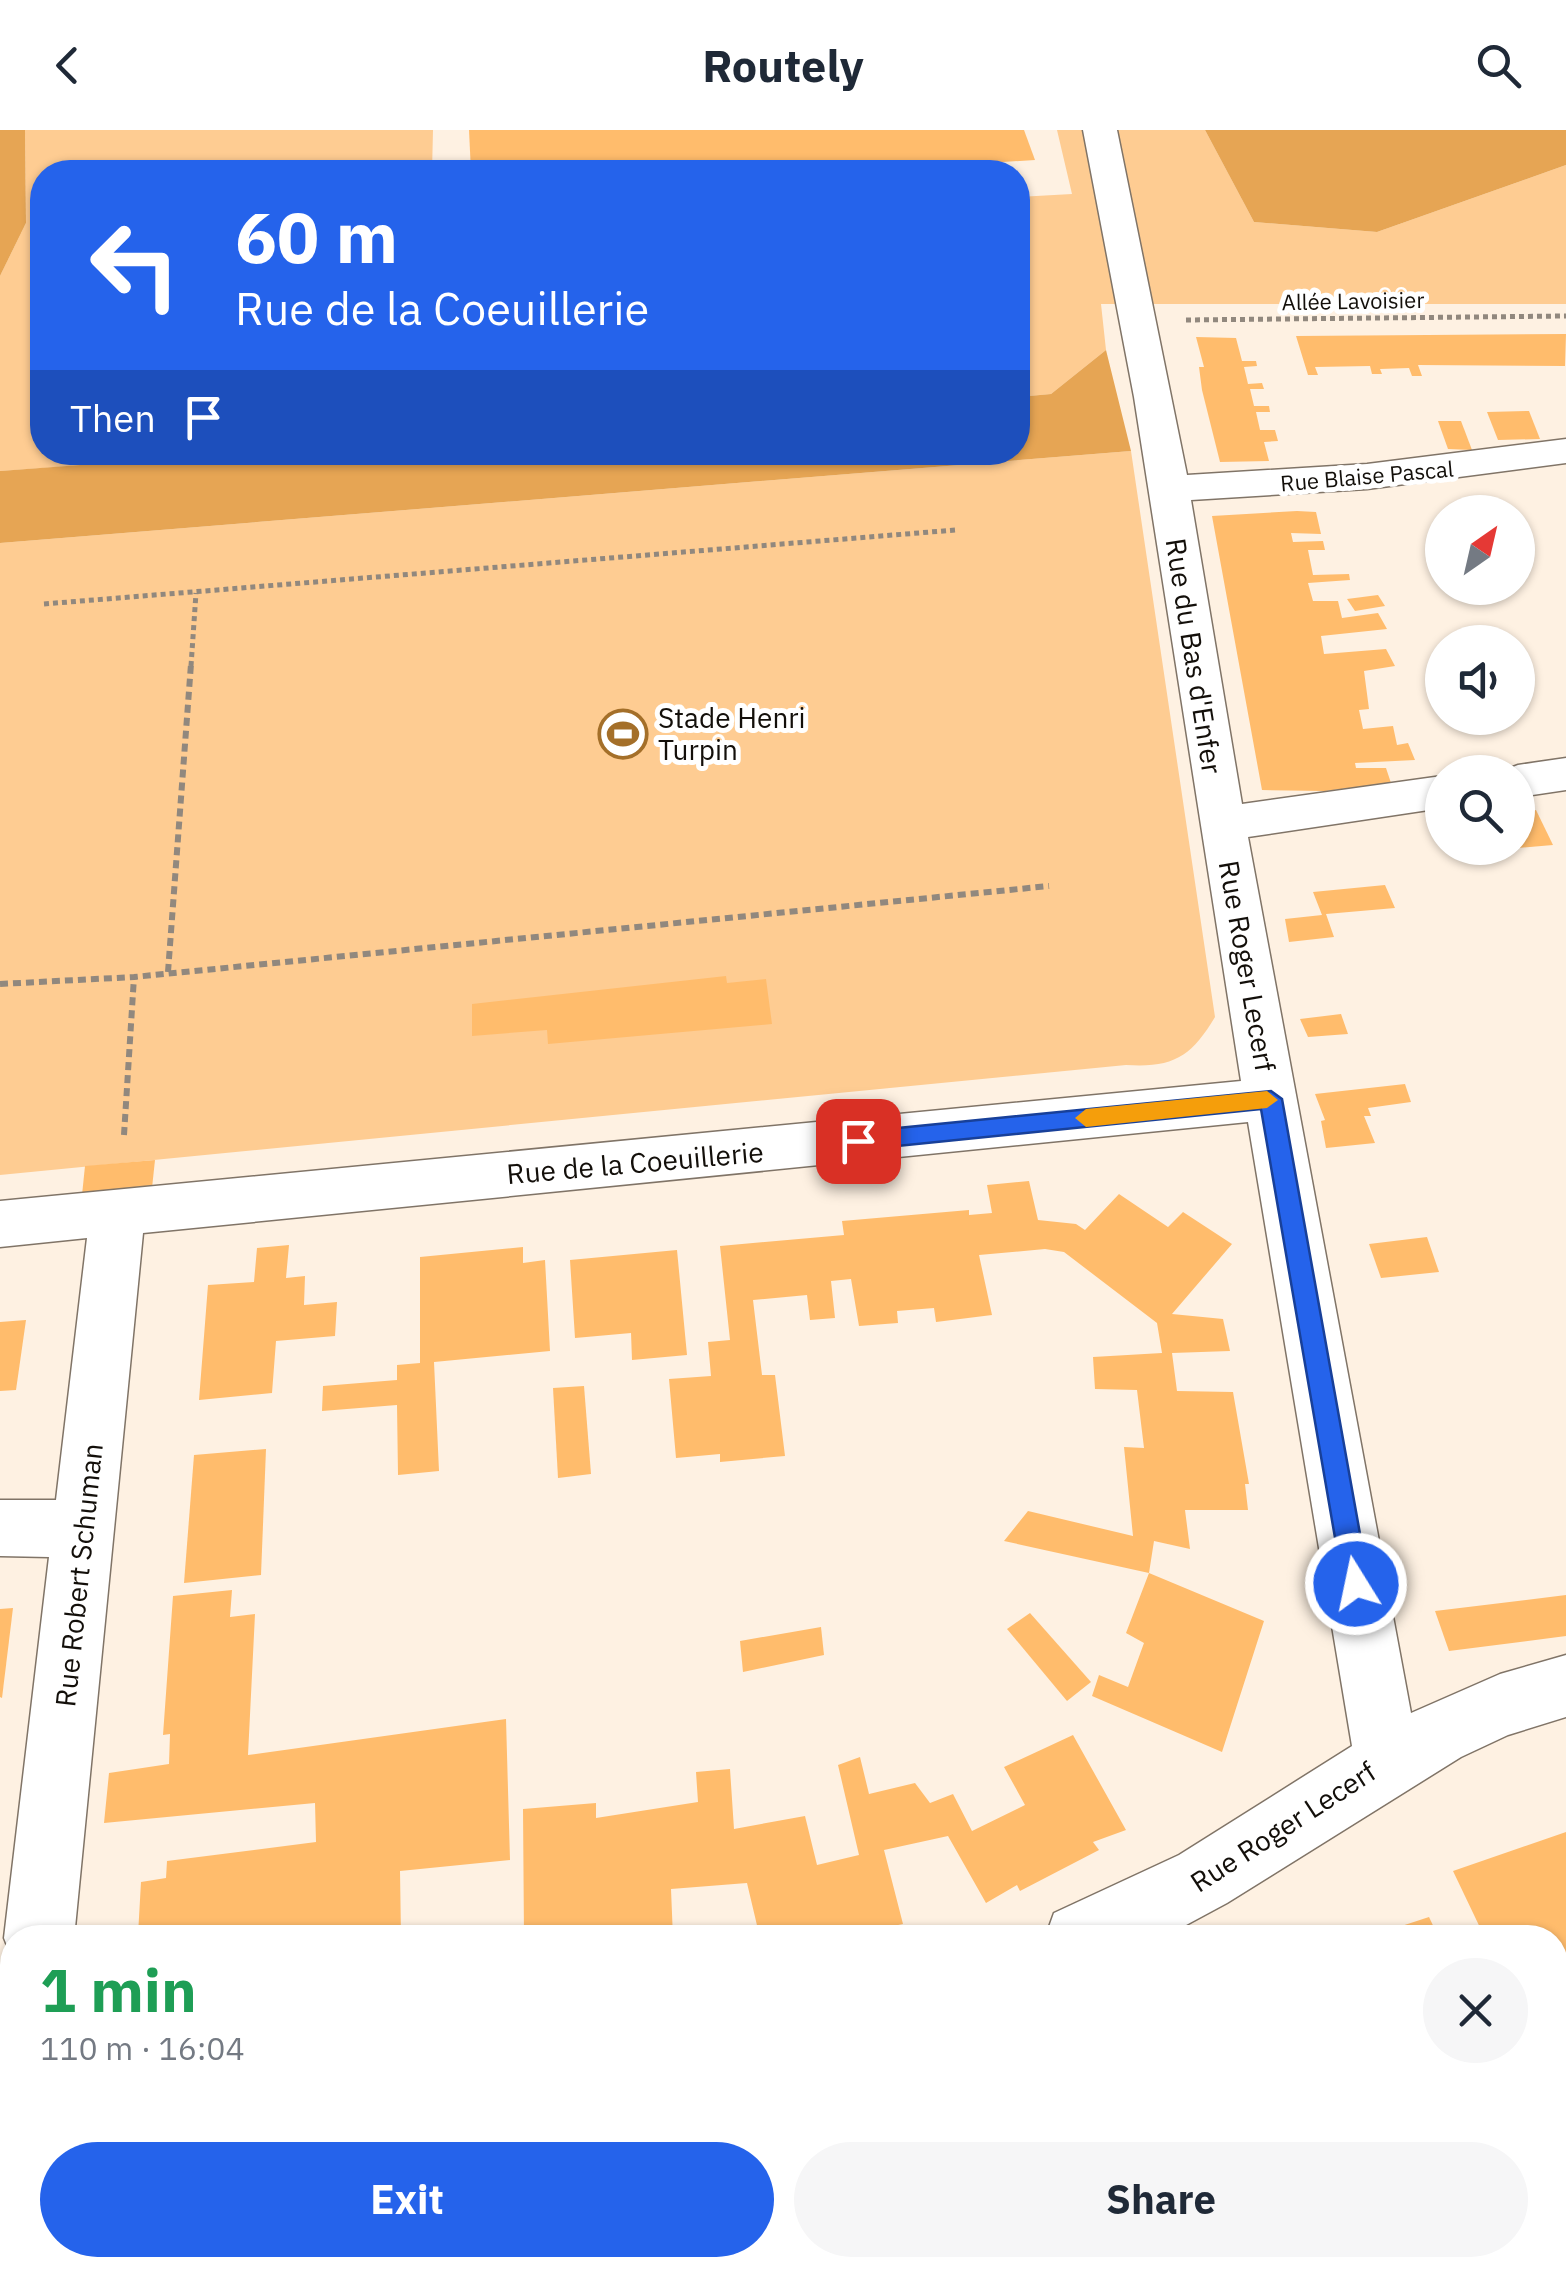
<!DOCTYPE html>
<html lang="en">
<head>
<meta charset="utf-8">
<style>
  body { margin:0; font-family:"IBM Plex Sans",sans-serif; background:#f6f6f7; color:#1f2937; height:100vh; display:flex; flex-direction:column; font-size:38px; white-space:nowrap }
  * { box-sizing:border-box; margin:0 }
  p { font-size:32px; color:#747a83 }
  .icon { flex:none; width:55px; height:55px; fill:none; stroke:currentColor; stroke-width:2; stroke-linecap:round; stroke-linejoin:round }
  .map { position:relative; flex:1; overflow:hidden }
  .panel { position:absolute; left:0px; top:1795px; width:1568px; height:352px; display:flex; flex-direction:column; background:#fff; border-radius:40px 40px 0 0; box-shadow:0 2px 8px #0004 }
  .panel>* { flex:none }
  .top-card { position:absolute; left:30px; top:30px; width:1000px; height:305px; border-radius:40px; box-shadow:0 2px 8px #0004; background:#2563eb; color:#fff; overflow:hidden }
  .needle { width:65px; rotate:34deg }
  .buttons { position:absolute; left:1425px; top:365px; display:grid; gap:20px }
  .buttons a { display:grid; place-items:center; width:110px; height:110px; border-radius:50%; background:#fff; box-shadow:0 2px 8px #0004; font-size:50px }
  .pin { position:absolute; display:grid; place-items:center; width:85px; height:85px; color:#fff; margin:-42px; border-radius:20px; box-shadow:0 5px 15px #0006 }
  .me { position:absolute; width:110px; margin:-55px; rotate:350deg; stroke-linejoin:round; filter:drop-shadow(0 0 8px #0008) }
  .turn { display:flex; align-items:center; gap:35px; height:210px; padding:0 40px; font-size:45px }
  .turn .icon { width:130px; height:130px; stroke-width:2.5 }
  .turn b { display:block; font-size:70px; line-height:85px }
  .then { display:flex; align-items:center; height:95px; padding:0 40px; background:#0003; gap:20px; font-size:38px }
  .round { display:grid; place-items:center; flex:none; width:105px; height:105px; border-radius:52px; background:#f6f6f7 }
  .headline { display:flex; align-items:center; justify-content:space-between; height:170px; padding:0 40px }
  h1 { font-size:60px; font-weight:700; line-height:75px; color:#1e9e55 }
  .primary-button { display:flex; gap:20px; margin-top:auto; padding:20px 40px }
  .primary-button a { flex:1; height:115px; border-radius:60px; background:#2563eb; color:#fff; font-size:40px; font-weight:700; line-height:115px; text-align:center }
  .primary-button a+a { background:#f6f6f7; color:#1f2937 }
  header { display:flex; justify-content:space-between; align-items:center; height:130px; padding:0 40px; background:#fff; font-size:45px; font-weight:700 }
  .map>svg:first-child { display:block }
  .green { fill:#fecc92 }
  .forest { fill:#e6a554 }
  .building { fill:#ffbc6c }
  .lines { fill:none; stroke-linecap:round; stroke-linejoin:round }
  .minor-casing { stroke:#807467; stroke-width:3 }
  .path-far2 { stroke:#91887e; stroke-width:5; stroke-dasharray:5 4; stroke-linecap:butt }
  .path-far1 { stroke:#91887e; stroke-width:6; stroke-dasharray:8 5; stroke-linecap:butt }
  .path { stroke:#91887e; stroke-width:8; stroke-dasharray:9 6; stroke-linecap:butt }
  .minor { fill:#fff; fill-rule:evenodd }
  .route { fill:#2563eb; stroke:#184099; stroke-width:2.5 }
  .slow { fill:#f59e0b }
  .labels { text-anchor:middle; stroke-width:10; stroke-linejoin:round; paint-order:stroke }
  .far-street-label { font-size:22px; fill:#130f0a; stroke:#fff }
  .street-label { font-size:28px; fill:#130f0a; stroke:#fff }
  .poi-label { font-size:28px; fill:#130f0a; stroke:#fff; text-anchor:start }
</style>
</head>
<body>
<header><svg class="icon" aria-label="back" viewBox="0 0 24 24"><path d="M15 5l-7 7 7 7"/></svg>Routely<svg class="icon" aria-label="search" viewBox="0 0 24 24"><circle cx="10" cy="10" r="6"/><path d="M15 15l6 6"/></svg></header>
<div class="map">
<svg width="1566" height="2147" viewBox="0 0 1566 2147">
  <rect width="100%" height="100%" fill="#fef1e2"/>
  <!-- green -->
  <g class="green">
    <path d="M25,0H433L432,42H42V322L253,323L0,341V146L26,93Z"/>
    <path d="M1057,0H1205L1254,92L1377,102L1566,35V174H1101L1106,220L1051,264L1018,267V67L1072,64Z"/>
    <path d="M1131,321L1215,887C1191,927 1173,938 1126,935L0,1045V413Z"/>
  </g>
  <!-- forest -->
  <g class="forest">
    <path d="M0,0H25L26,93L0,146Z"/>
    <path d="M1205,0H1566V35L1377,102L1254,92Z"/>
    <path d="M1106,220L1131,321L0,413V341L253,322H1018V267L1051,264Z"/>
  </g>
  <!-- building -->
  <g class="building">
    <path d="M469,0H1024L1035,30L847,42H471Z"/>
    <path d="M1566,204L1565,236L1418,235L1422,246H1412L1409,238L1380,239L1382,244H1372L1370,236L1315,237L1318,245H1308L1296,206Z"/>
    <path d="M1196,207L1236,208L1242,231H1256L1257,236L1244,237L1248,254L1262,253L1264,259H1250L1254,276H1269L1270,282H1256L1260,300H1275L1278,311L1264,312L1269,331L1220,332L1202,260L1199,237H1204Z"/>
    <path d="M1529,281L1540,309L1498,310L1487,282Z"/>
    <path d="M1438,291H1461L1472,320L1448,319Z"/>
    <path d="M1297,381L1316,382L1321,404L1291,403L1293,412L1323,411L1325,420H1308L1313,445L1349,444L1350,450L1308,453L1313,471H1338L1342,488L1378,483L1387,499L1321,506L1324,524L1386,519L1395,536L1364,541L1369,579L1359,580L1363,599L1393,596L1397,615L1408,613L1415,630L1355,633L1356,638H1386L1391,653L1325,661L1262,660L1212,386Z"/>
    <path d="M1378,465L1385,476L1355,481L1347,469Z"/>
    <path d="M1536,680L1553,715L1518,718V683Z"/>
    <path d="M1385,755L1395,778L1326,784L1334,807L1289,812L1285,789L1322,785L1313,762Z"/>
    <path d="M726,846L727,853L766,849L772,894L548,914L547,900L472,906V874Z"/>
    <path d="M1341,884L1348,904L1308,907L1300,889Z"/>
    <path d="M1405,954L1411,972L1368,978L1371,986H1364L1375,1013L1326,1018L1321,991L1325,990L1315,964Z"/>
    <path d="M155,1030L152,1058L82,1065L85,1036Z"/>
    <path d="M1029,1051L1038,1090L1076,1094L1085,1100L1119,1064L1168,1097L1183,1082L1232,1114L1172,1184L1223,1189L1230,1221L1172,1223L1177,1261L1233,1262L1249,1354H1245L1248,1380H1185L1190,1419L1154,1411L1149,1443L1004,1411L1028,1381L1133,1406L1124,1317L1144,1318L1137,1260L1095,1259L1093,1227L1162,1223L1157,1193L1064,1122L1045,1119L979,1125L992,1185L936,1192L934,1178L897,1181L898,1193L859,1196L851,1149L831,1151L835,1188L810,1190L807,1165L753,1170L762,1245H775L785,1326L720,1332V1324L676,1328L669,1249L711,1246L708,1212L730,1210L720,1116L844,1105L842,1091L969,1080V1085L992,1083L987,1055Z"/>
    <path d="M1427,1107L1439,1142L1381,1148L1369,1114Z"/>
    <path d="M289,1115L286,1148L305,1146L304,1175L337,1172L335,1206L276,1211L272,1263L199,1270L208,1155L254,1152L257,1118Z"/>
    <path d="M523,1117V1133L545,1130L550,1221L434,1232L439,1341L398,1345L397,1275L322,1281L323,1256L397,1250V1235L420,1233V1127Z"/>
    <path d="M677,1120L687,1225L632,1230L631,1203L575,1208L570,1130Z"/>
    <path d="M26,1190L16,1260L0,1261V1192Z"/>
    <path d="M584,1256L591,1344L558,1348L553,1258Z"/>
    <path d="M266,1319L261,1445L184,1453L194,1325Z"/>
    <path d="M1149,1443L1264,1491L1222,1622L1092,1566L1099,1545L1128,1557L1144,1513L1126,1503Z"/>
    <path d="M232,1460L230,1487L255,1484L248,1625L506,1589L510,1730L400,1741L401,1808H317V1798L243,1808H164V1802L138,1805L141,1752L166,1748L167,1731L316,1712L315,1673L104,1693L109,1643L169,1634L170,1604L163,1605L173,1466Z"/>
    <path d="M1566,1465V1506L1449,1521L1435,1481Z"/>
    <path d="M13,1478L2,1568L0,1567V1479Z"/>
    <path d="M1030,1483L1091,1552L1067,1571L1007,1499Z"/>
    <path d="M821,1497L824,1525L743,1542L740,1511Z"/>
    <path d="M1073,1605L1126,1700L1093,1712L1099,1720L1020,1761L1017,1755L986,1773L948,1706L884,1720L903,1794L869,1801L871,1808H760L747,1753L671,1759L673,1808H524L523,1679L596,1673V1688L698,1672L696,1642L730,1639L734,1699L805,1686L817,1735L859,1725L838,1635L860,1627L869,1664L915,1653L930,1673L953,1664L972,1701L1025,1675L1004,1637Z"/>
    <path d="M1566,1702V1866L1555,1869V1808H1485L1453,1741Z"/>
    <path d="M1429,1787L1439,1808H1368V1807Z"/>
    <path d="M10,2022L12,2135H417L416,2147H0V2085Z"/>
    <path d="M1556,2105L1566,2146L1529,2147L1526,2135H1555Z"/>
    <rect x="534" y="2135" width="31" height="12"/>
    <path d="M617,2135H700L701,2147H617Z"/>
    <path d="M719,2135H754L756,2147H721Z"/>
    <path d="M975,2135H1022V2136L978,2147Z"/>
  </g>
  <g class="lines">
    <!-- minor casing -->
    <g class="minor-casing">
      <g id="minor">
        <path d="M1083,0H1117L1187,345L1367,334L1566,309V333L1367,359L1191,370L1242,674L1442,646V678L1248,707L1411,1583L1500,1544L1566,1525V1587L1508,1605L1461,1627L1227,1773L1162,1808H1045L1054,1783L1179,1725L1352,1616L1248,992L143,1103L74,1808H12V1828L4,1808L49,1427L0,1426V1370H56L87,1108L0,1117V1071L1241,951L1134,267Z"/>
        <path d="M1566,628V660L1518,667V642H1500L1518,635Z"/>
        <path d="M12,1913V1985L0,1986V1914Z"/>
      </g>
    </g>
    <!-- path-far2 -->
    <g class="path-far2">
      <path d="M1186,190L1566,186"/>
      <path d="M44,474L955,400"/>
      <path d="M191,536L196,463"/>
    </g>
    <!-- path-far1 -->
    <g class="path-far1">
      <path d="M168,842L191,534"/>
      <path d="M0,854L134,847L1049,756"/>
      <path d="M124,1005L134,847"/>
    </g>
    <!-- path -->
    <path class="path" d="M708,2135V2147"/>
    <!-- minor -->
    <use href="#minor" class="minor"/>
  </g>
  <!-- route -->
  <path class="route" d="M1271,961L1282,969L1369,1454L1365,1463L1356,1466L1347,1463L1343,1454L1261,979L858,1020L847,1011L858,1002Z"/>
  <!-- slow -->
  <path class="slow" d="M1267,961L1278,970L1267,978L1086,997L1075,988L1086,979Z"/>
  <!-- icons -->
  <defs>
    <g id="stadium-ring" transform="scale(2.5)"><circle r="9.5" fill="#fff" stroke="#a46f29" stroke-width="1.5"/><path d="M0-5a6.5 5 0 1 0 0 10a6.5 5 0 1 0 0-10ZM-3.5-1.8h7v3.6h-7Z" fill="#a46f29"/></g>
  </defs>
  <g fill-rule="evenodd">
    <use href="#stadium-ring" x="623" y="604"/>
  </g>
  <g class="labels">
    <!-- far-street labels -->
    <g class="far-street-label">
      <text transform="translate(1353 171) rotate(-1)" y="8">Allée Lavoisier</text>
      <text transform="translate(1367 346) rotate(-5)" y="8">Rue Blaise Pascal</text>
    </g>
    <!-- street labels -->
    <g class="street-label">
      <text transform="translate(1194 526) rotate(81)" y="10">Rue du Bas d'Enfer</text>
      <text transform="translate(1247 836) rotate(80)" y="10">Rue Roger Lecerf</text>
      <text transform="translate(635 1033) rotate(-5)" y="10">Rue de la Coeuillerie</text>
      <text transform="translate(79 1445) rotate(-84)" y="10">Rue Robert Schuman</text>
      <text transform="translate(1283 1697) rotate(-33)" y="10">Rue Roger Lecerf</text>
    </g>
    <!-- poi labels -->
    <g class="poi-label">
      <text x="658" y="598">Stade Henri<tspan x="658" dy="32">Turpin</tspan></text>
    </g>
  </g>
</svg>
<div class="buttons">
<a><svg class="needle" viewBox="-14 -14 28 28"><path d="M0-13l5 13h-10z" fill="#e53935"/><path d="M0 13l5-13h-10z" fill="#747a83"/></svg></a>
<a><svg class="icon" aria-label="sound" viewBox="0 0 24 24"><path d="M4 9h4l5-4v14l-5-4H4zM17 9q2 3 0 6"/></svg></a>
<a><svg class="icon" aria-label="search" viewBox="0 0 24 24"><circle cx="10" cy="10" r="6"/><path d="M15 15l6 6"/></svg></a>
</div>
<div class="pin" style="left:858px;top:1011px;background:#d93025"><svg class="icon" aria-label="arrive" viewBox="0 0 24 24"><path d="M6 21V4h12l-3 4 3 4H6"/></svg></div>
<svg class="me" style="left:1356px;top:1454px" viewBox="-20 -20 40 40"><circle r="17" fill="#2563eb" stroke="#fff" stroke-width="3"/><path d="M0-11L8 9 0 5-8 9z" fill="#fff"/></svg>
<div class="top-card">
<div class="turn"><svg class="icon" aria-label="left" viewBox="0 0 24 24"><path d="M17 20v-9H6M10 6l-5 5 5 5"/></svg><div><b>60 m</b>Rue de la Coeuillerie</div></div>
<div class="then">Then<svg class="icon" aria-label="arrive" viewBox="0 0 24 24"><path d="M6 21V4h12l-3 4 3 4H6"/></svg></div>
</div>
<section class="panel">
<div class="headline"><div><h1>1 min</h1><p>110 m · 16:04</p></div><a class="round"><svg class="icon" aria-label="close" viewBox="0 0 24 24"><path d="M6 6l12 12M18 6L6 18"/></svg></a></div>
<div class="primary-button"><a>Exit</a><a>Share</a></div>
</section>
</div>
</body>
</html>
